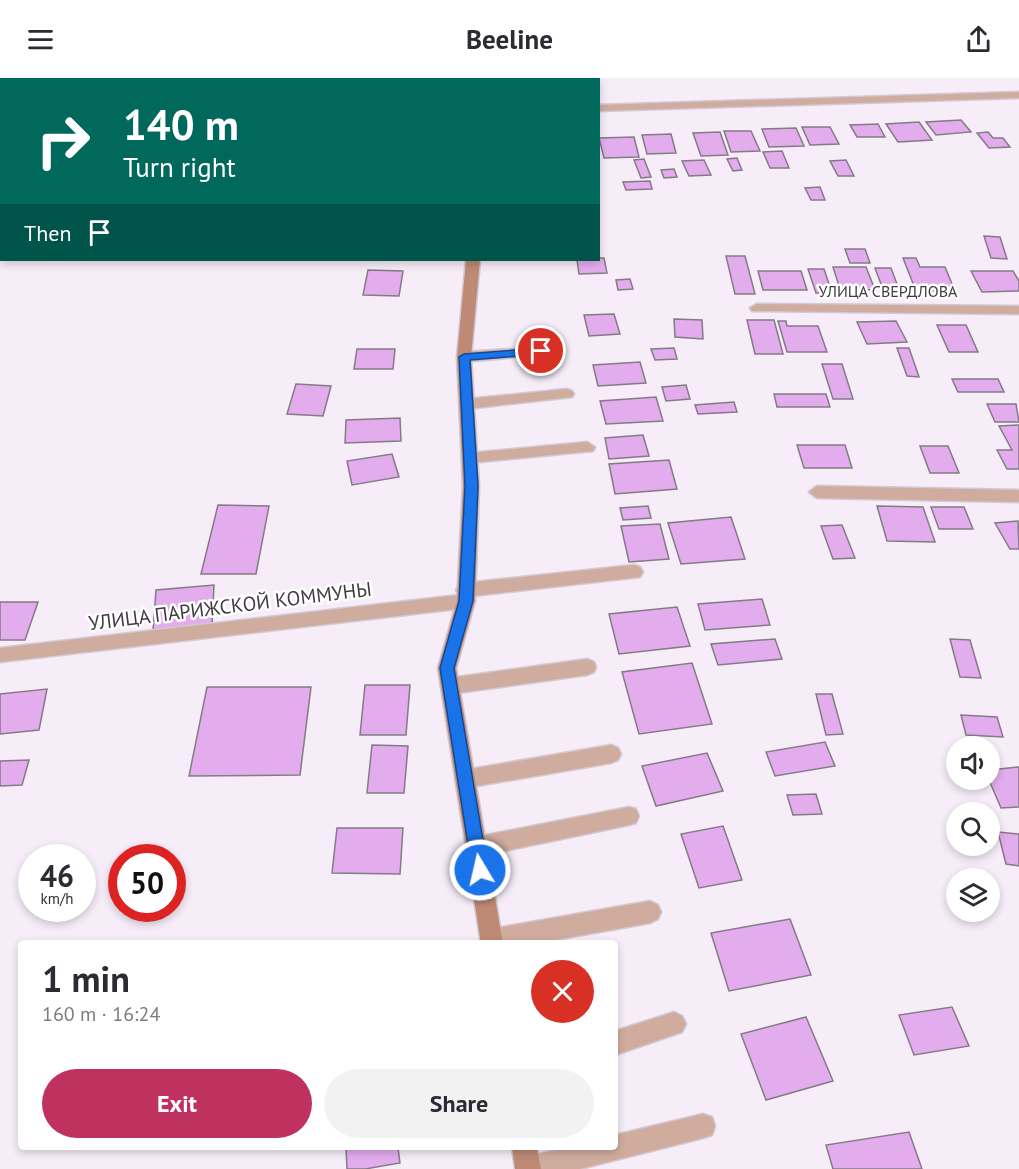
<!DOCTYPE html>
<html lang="en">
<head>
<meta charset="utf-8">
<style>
  body { margin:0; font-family:"PT Sans",sans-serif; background:#f2f2f3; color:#2b2b33; height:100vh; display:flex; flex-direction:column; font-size:22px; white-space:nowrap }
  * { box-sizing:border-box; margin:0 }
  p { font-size:20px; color:#7c7c81 }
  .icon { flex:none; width:33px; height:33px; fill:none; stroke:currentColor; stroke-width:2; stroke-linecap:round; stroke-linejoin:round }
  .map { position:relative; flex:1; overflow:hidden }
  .panel { position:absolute; left:18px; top:862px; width:600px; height:210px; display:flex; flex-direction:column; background:#fff; border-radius:6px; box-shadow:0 3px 9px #0003 }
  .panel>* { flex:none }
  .hud { position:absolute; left:0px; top:0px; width:600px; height:183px; box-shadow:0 3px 9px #0003; background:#00695c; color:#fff; overflow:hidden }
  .buttons { position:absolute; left:946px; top:658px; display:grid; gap:12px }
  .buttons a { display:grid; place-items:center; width:54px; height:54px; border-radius:50%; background:#fff; box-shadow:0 3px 9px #0003; font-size:30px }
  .speed { position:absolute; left:18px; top:766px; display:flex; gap:12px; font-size:30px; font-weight:700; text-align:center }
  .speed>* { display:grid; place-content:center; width:78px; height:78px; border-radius:50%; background:#fff; box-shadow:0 3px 9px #0003; line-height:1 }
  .speed small { font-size:15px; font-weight:400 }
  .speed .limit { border:9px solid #d22; background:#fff; color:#111 }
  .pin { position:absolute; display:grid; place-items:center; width:51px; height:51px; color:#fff; margin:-26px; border:3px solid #fff; border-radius:50%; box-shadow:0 2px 6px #0007 }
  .me { position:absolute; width:66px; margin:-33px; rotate:351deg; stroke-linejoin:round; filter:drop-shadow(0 0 4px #0008) }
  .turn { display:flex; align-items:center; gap:21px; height:126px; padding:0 24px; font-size:27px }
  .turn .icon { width:78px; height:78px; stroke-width:2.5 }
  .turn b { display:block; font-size:42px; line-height:51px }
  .then { display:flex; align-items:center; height:57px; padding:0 24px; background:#0003; gap:12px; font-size:22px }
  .round { display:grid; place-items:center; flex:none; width:63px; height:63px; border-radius:32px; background:#f2f2f3 }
  .summary { display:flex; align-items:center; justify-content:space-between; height:102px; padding:0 24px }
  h1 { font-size:36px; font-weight:700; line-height:45px }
  .button { display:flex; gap:12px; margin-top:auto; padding:12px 24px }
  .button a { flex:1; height:69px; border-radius:36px; background:#bf315f; color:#fff; font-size:24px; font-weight:700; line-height:69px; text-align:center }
  .button a+a { background:#f2f2f3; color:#2b2b33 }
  header { display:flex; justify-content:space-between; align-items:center; height:78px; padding:0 24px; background:#fff; font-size:27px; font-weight:700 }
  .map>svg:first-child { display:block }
  .building { fill:#e3aded; stroke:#837b85; stroke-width:1.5 }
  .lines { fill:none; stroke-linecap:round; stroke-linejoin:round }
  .street-casing { stroke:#d1c9d3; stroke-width:3 }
  .secondary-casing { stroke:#d1c9d3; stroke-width:3 }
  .street { fill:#d0ac9e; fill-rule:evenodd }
  .secondary { fill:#bf8a75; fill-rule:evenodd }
  .route { fill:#1a73e8; stroke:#114b97; stroke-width:1.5 }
  .labels { text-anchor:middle; stroke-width:5; stroke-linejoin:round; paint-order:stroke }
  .far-street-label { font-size:16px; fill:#3f3b40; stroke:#fff }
  .street-label { font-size:20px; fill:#3f3b40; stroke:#fff }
</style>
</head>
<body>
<header><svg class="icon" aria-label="menu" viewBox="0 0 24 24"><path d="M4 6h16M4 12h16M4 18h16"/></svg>Beeline<svg class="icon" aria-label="share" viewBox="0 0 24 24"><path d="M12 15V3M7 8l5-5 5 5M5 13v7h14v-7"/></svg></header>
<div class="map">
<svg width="1019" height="1091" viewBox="0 0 1019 1091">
  <rect width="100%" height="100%" fill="#f6edf8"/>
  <!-- building -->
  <g class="building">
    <path d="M961,42L971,54L936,57L926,44Z"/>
    <path d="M919,44L932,62L898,64L886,46Z"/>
    <path d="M878,46L885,59H857L850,47Z"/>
    <path d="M802,49H830L839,66L810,67Z"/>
    <path d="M796,50L804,68L769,69L762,51Z"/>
    <path d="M724,53H751L760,73L731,74Z"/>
    <path d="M720,54L728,77L701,78L693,55Z"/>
    <path d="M988,54L993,60H1003L1010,69L989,70L977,55Z"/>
    <path d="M671,56L676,75L647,76L642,57Z"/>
    <path d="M634,59L639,79L604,80L599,60Z"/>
    <path d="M782,73L789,90H770L763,74Z"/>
    <path d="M737,80L742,92L733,93L727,81Z"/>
    <path d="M644,81L651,99L641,100L634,82Z"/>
    <path d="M704,82L711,97L689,98L682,83Z"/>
    <path d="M846,82L854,98H838L830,83Z"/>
    <path d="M674,91L677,99L664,100L661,92Z"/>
    <path d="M650,103L652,111L626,112L623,104Z"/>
    <path d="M820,109L825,122H811L805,110Z"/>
    <path d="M984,158L1000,159L1007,181L991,180Z"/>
    <path d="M845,171H865L870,185H850Z"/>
    <path d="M726,178H745L755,216H735Z"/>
    <path d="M598,180H604L607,195L579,196L577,182Z"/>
    <path d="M903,180H916L920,189H945L955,213H916Z"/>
    <path d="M833,189H866L875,212L840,211Z"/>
    <path d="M875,190H891L900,214H884Z"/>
    <path d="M808,191H824L832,215H816Z"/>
    <path d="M368,192L403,193L399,218L363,217Z"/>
    <path d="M758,193H801L807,212H763Z"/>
    <path d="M971,193H1013L1019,203V213L982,214Z"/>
    <path d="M630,201L633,211L618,212L616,202Z"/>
    <path d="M614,236L620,256L589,258L584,237Z"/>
    <path d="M674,241L702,242L703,261L675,259Z"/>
    <path d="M747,242H774L783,276H755Z"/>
    <path d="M778,243H786L787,248H818L827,274H787Z"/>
    <path d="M896,243L907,264L867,266L857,244Z"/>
    <path d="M937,247H966L978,274H949Z"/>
    <path d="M674,270L677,281L655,282L651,271Z"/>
    <path d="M897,270H909L919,299L907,298Z"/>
    <path d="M357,271H395L393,291H354Z"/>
    <path d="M640,284L646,305L598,308L593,287Z"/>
    <path d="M822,286H842L853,321H833Z"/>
    <path d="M952,301H998L1004,314H958Z"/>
    <path d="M296,306L331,308L323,338L287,336Z"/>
    <path d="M686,307L690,321L666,323L662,309Z"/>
    <path d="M774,316H826L830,329H777Z"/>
    <path d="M656,319L663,343L606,346L600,323Z"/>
    <path d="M734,324L737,334L698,336L695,327Z"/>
    <path d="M987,326H1016L1019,344H995Z"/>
    <path d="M400,340L401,363L345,365L346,342Z"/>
    <path d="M1019,347V391H1007L997,372H1012L999,348Z"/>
    <path d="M643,357L649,378L609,381L605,360Z"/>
    <path d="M797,367H845L852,390H804Z"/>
    <path d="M920,368H948L959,395H930Z"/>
    <path d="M392,376L399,399L352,407L347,383Z"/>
    <path d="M669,382L677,411L615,416L609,386Z"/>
    <path d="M218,427L269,428L256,496H201Z"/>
    <path d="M648,428L651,440L623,442L620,430Z"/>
    <path d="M877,428L923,429L935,464L887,463Z"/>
    <path d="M931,429H964L973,451H939Z"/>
    <path d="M731,439L745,481L681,486L668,445Z"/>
    <path d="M1018,443L1019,471H1010L995,445Z"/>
    <path d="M660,446L669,481L629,484L621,448Z"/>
    <path d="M842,447L855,480L833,481L821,448Z"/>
    <path d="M214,507L212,547L153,553L156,512Z"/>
    <path d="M762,521L770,547L705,552L698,526Z"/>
    <path d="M0,524H38L25,562H0Z"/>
    <path d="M677,529L690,568L619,576L609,536Z"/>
    <path d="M775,561L782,581L718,587L711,566Z"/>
    <path d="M950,561L970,562L981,600L960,599Z"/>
    <path d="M692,585L712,646L639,656L622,594Z"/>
    <path d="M365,607H410L406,657H360Z"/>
    <path d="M207,609H311L300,697L189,698Z"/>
    <path d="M47,611L39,652L0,656V616Z"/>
    <path d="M816,616H832L843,656L826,657Z"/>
    <path d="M961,637L997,639L1003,659L966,657Z"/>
    <path d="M825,664L835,688L775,698L766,674Z"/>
    <path d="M372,667L408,668L404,715H367Z"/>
    <path d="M707,675L723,713L656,728L642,688Z"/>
    <path d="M29,682L22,707L0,708V683Z"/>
    <path d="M1019,689V729L1001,730L989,702L990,692Z"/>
    <path d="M816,716L822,736L793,737L787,717Z"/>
    <path d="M723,748L742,802L699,810L681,756Z"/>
    <path d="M337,750H403L400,796L332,795Z"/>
    <path d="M998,754L1019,756V788L1006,786Z"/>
    <path d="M790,841L811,897L729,913L711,855Z"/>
    <path d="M952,929L969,968L914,977L899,937Z"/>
    <path d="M806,939L833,1003L766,1022L741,956Z"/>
    <path d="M909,1054L922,1091H833L826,1067Z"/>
    <path d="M346,1070H398L400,1085L365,1091H347Z"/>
  </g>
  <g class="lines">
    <!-- street casing -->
    <g class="street-casing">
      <g id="street">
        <path d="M1019,14V20L598,33V27Z"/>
        <rect x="0" y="71" width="2" height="6"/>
        <path d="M757,226L1019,228V236L752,233L750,230Z"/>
        <path d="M557,268L562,269V275L464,284L457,279L464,274Z"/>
        <path d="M567,311L572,313L574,316L572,319L467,331L459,326L467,321Z"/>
        <path d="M587,364L595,369L593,373L470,385L462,380L470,375Z"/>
        <path d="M817,408L1019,412V424L817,420L809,414Z"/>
        <path d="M634,487L640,489L643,494L640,499L472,518L475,523L472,528L466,530L0,584V570L459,517L456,512L459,507L465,505Z"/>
        <path d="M587,581L594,584L596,589L594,594L587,597L450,616L443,614L441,608L443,602L450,600Z"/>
        <path d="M611,667L618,670L621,676L618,682L611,685L465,710L458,707L455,701L458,695L465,692Z"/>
        <path d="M629,729L636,731L639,738L636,745L629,747L476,779L469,776L465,769L469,762L476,759Z"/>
        <path d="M650,823L658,827L661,834L658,841L650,845L532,866H481L480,862L483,854L491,851Z"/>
        <path d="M674,934L682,938L686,946L682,954L615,977V953Z"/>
        <path d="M703,1036L712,1039L715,1048L712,1057L703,1060L580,1091H516L520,1082C551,1069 582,1070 615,1070V1057Z"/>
      </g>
    </g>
    <!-- secondary casing -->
    <g class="secondary-casing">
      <g id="secondary">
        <path d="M486,0H496L485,2Z"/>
        <path d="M466,182H480L471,279L479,408L475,523L456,590L503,866H481L438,590L457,523L463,408L457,279Z"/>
        <path d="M512,1070H537L541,1091H515Z"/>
      </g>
    </g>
    <!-- street -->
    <use href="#street" class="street"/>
    <!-- secondary -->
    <use href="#secondary" class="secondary"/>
  </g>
  <!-- route -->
  <path class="route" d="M541,270L546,273L545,276L470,282L478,408L473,523L454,590L488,792L485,798L480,800L474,798L472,792L440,590L459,523L465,408L459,279L464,276Z"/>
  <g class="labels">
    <!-- far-street labels -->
    <g class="far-street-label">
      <text x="888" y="219">УЛИЦА СВЕРДЛОВА</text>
    </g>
    <!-- street labels -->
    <g class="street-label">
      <text transform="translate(230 528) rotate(-7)" y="7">УЛИЦА ПАРИЖСКОЙ КОММУНЫ</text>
    </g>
  </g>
</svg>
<div class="buttons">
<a><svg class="icon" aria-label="sound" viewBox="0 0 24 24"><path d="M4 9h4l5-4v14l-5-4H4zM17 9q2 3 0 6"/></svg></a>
<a><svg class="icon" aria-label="search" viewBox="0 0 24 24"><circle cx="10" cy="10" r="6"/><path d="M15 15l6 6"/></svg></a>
<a><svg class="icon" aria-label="layers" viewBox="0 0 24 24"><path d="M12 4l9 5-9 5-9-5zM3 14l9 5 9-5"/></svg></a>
</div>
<div class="speed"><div>46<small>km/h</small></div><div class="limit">50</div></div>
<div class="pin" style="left:541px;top:273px;background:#d93025"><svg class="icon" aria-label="arrive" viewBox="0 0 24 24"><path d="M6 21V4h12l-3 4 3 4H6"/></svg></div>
<svg class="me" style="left:480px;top:792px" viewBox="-20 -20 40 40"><circle r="17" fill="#1a73e8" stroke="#fff" stroke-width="3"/><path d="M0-11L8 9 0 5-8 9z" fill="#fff"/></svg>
<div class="hud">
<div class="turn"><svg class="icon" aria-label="right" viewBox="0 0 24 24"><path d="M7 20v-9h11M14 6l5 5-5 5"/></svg><div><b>140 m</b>Turn right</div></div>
<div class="then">Then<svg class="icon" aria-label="arrive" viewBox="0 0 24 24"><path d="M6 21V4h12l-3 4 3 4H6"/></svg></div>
</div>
<section class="panel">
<div class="summary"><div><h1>1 min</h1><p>160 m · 16:24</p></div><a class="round" style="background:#d93025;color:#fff"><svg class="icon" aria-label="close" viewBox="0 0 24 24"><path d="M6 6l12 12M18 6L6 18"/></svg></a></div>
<div class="button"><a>Exit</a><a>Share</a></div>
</section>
</div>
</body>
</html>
